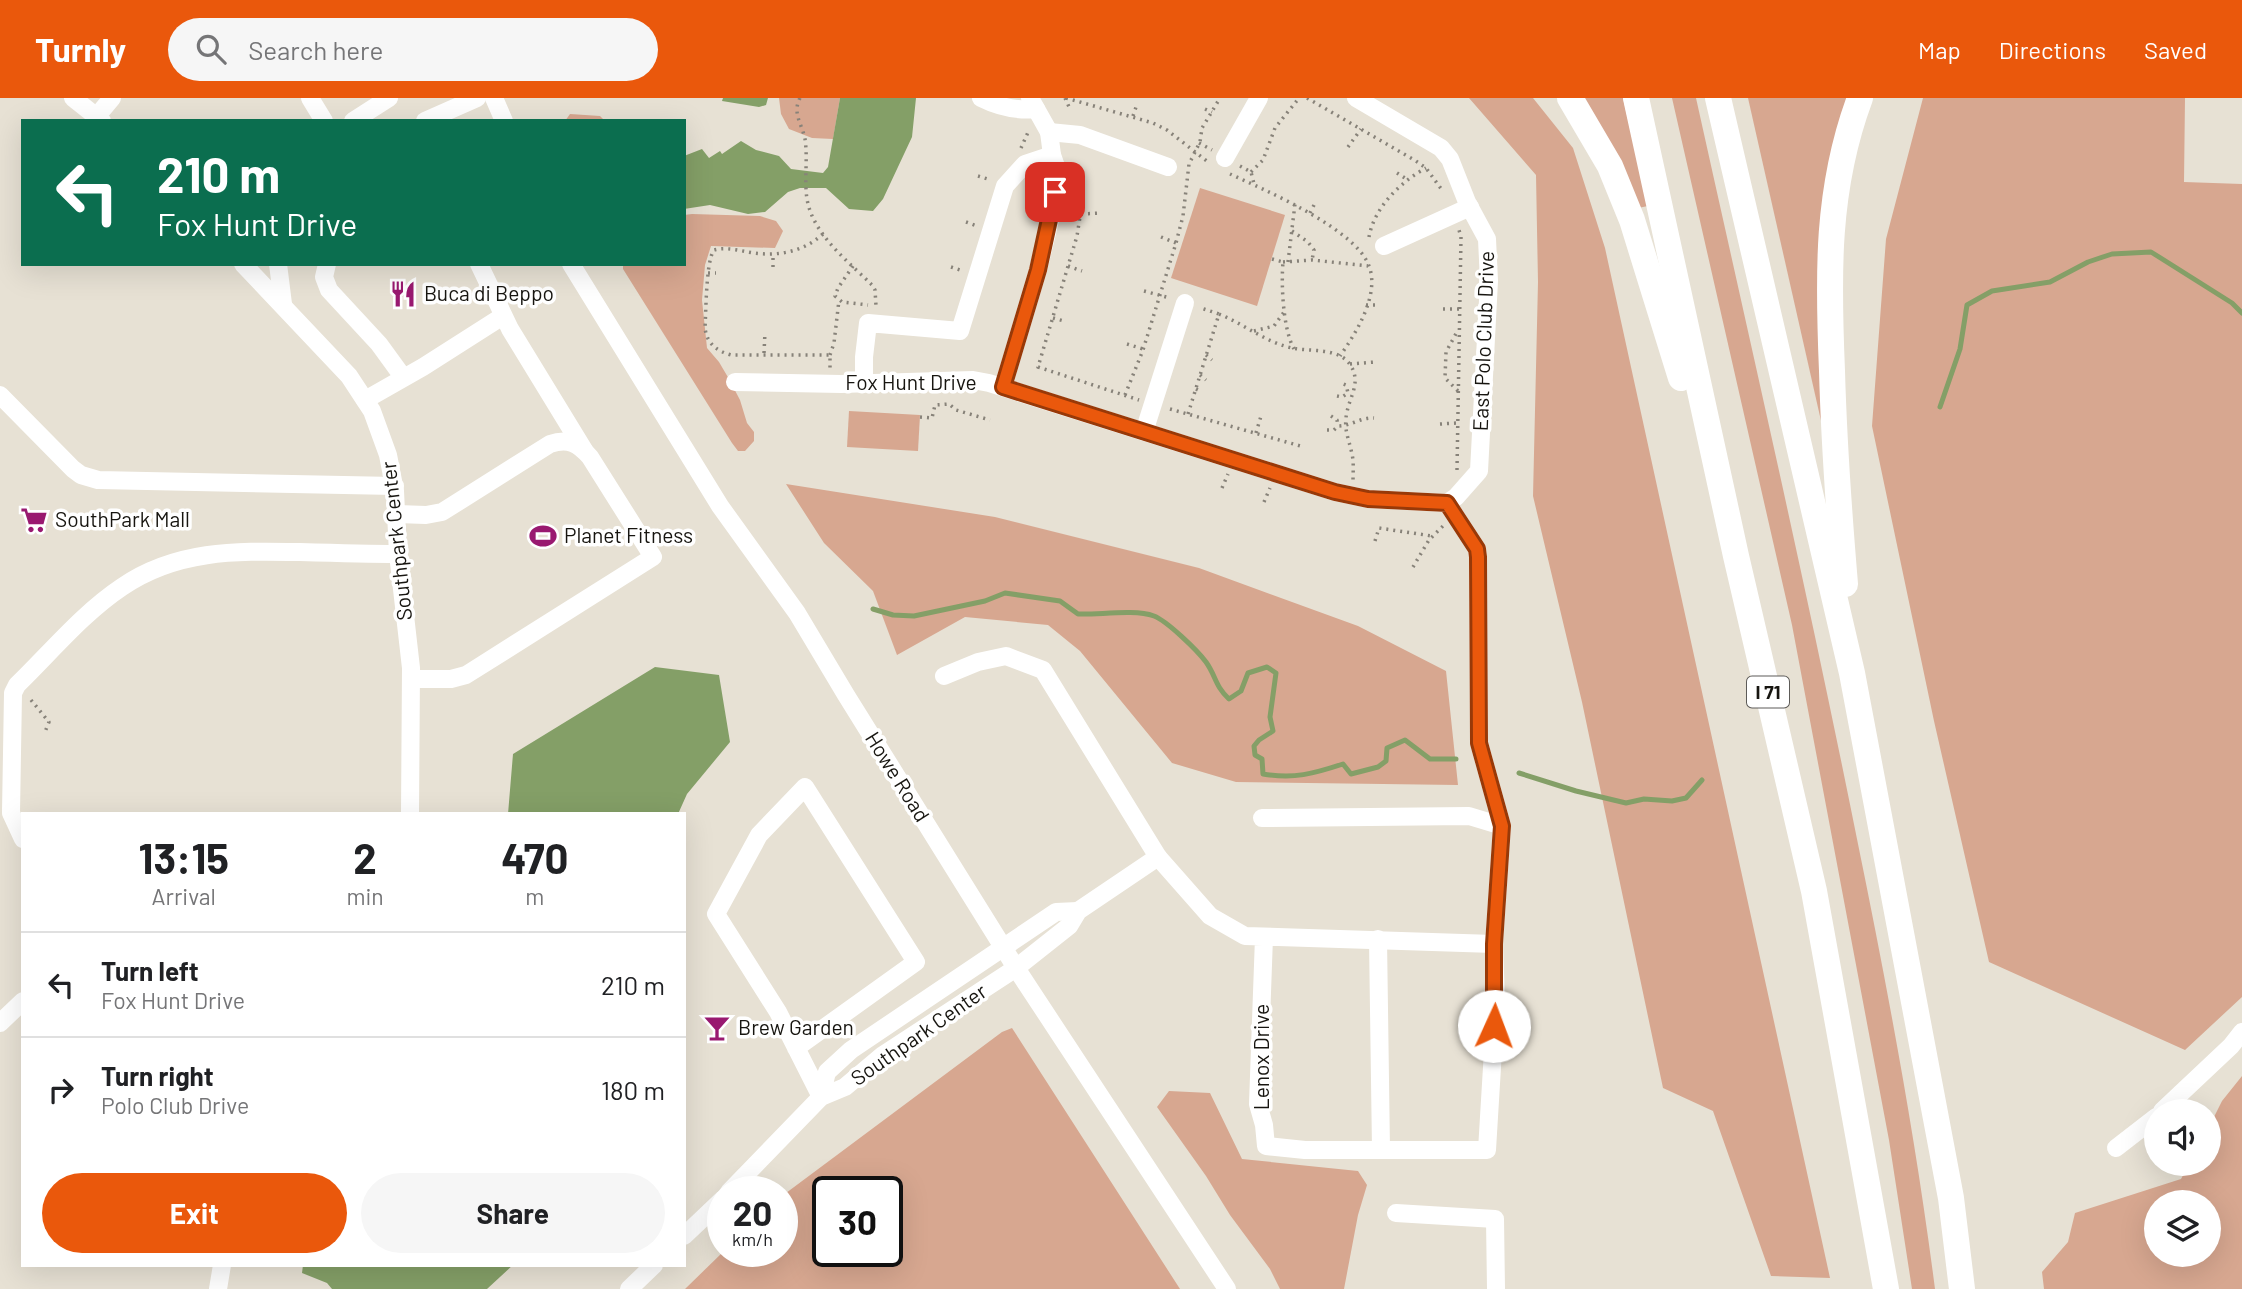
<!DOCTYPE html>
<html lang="en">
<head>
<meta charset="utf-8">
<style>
  body { margin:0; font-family:Barlow,sans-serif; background:#f6f6f6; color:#202124; height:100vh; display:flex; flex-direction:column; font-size:26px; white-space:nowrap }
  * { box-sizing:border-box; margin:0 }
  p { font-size:23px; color:#757577 }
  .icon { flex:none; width:38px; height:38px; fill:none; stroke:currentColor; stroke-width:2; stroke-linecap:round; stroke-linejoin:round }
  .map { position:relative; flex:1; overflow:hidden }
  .details { position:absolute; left:21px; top:714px; width:665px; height:455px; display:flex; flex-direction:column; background:#fff; border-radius:0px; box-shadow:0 7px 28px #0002 }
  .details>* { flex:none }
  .banner { position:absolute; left:21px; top:21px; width:665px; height:147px; border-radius:0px; box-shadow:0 7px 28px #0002; background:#0b6e4f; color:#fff; overflow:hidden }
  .buttons { position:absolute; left:2144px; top:1001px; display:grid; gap:14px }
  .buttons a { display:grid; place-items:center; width:77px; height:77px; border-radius:50%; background:#fff; box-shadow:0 7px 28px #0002; font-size:35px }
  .speed { position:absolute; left:707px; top:1078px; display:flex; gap:14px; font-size:35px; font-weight:700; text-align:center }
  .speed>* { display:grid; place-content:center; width:91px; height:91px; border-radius:50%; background:#fff; box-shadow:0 7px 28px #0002; line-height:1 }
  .speed small { font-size:18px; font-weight:400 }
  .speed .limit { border:4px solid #111; border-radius:10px; background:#fff; color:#111 }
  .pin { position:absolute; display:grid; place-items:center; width:60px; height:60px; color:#fff; margin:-30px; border-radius:14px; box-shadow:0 4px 10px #0006 }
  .me { position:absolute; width:77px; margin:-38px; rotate:2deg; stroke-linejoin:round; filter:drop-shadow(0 0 5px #0008) }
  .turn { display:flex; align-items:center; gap:24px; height:147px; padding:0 21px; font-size:32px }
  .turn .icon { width:91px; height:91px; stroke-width:2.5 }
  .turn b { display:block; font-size:49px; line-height:60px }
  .eta { display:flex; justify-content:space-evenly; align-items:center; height:119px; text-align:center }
  .eta b { font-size:42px; font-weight:700; line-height:49px }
  .primary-button { display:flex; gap:14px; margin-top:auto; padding:14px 21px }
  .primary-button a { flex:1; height:80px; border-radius:42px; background:#ea580c; color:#fff; font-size:28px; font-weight:700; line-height:80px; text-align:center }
  .primary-button a+a { background:#f6f6f6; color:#202124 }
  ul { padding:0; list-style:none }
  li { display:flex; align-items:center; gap:21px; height:105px; padding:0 21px; border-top:2px solid #e0e0e0 }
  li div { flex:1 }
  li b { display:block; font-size:26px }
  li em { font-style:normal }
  header { display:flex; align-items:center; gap:42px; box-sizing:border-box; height:98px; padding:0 35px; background:#ea580c; color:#fff }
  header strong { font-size:33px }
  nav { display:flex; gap:38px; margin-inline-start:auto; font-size:24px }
  .search { width:490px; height:63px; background:#f6f6f6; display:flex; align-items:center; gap:18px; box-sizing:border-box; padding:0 24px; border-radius:38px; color:#757577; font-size:26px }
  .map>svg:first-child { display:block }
  .green { fill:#d7a790; fill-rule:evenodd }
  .water { fill:#849f67 }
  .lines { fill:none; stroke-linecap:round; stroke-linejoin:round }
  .stream { stroke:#849f67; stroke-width:5 }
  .path { stroke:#878279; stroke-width:3.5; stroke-dasharray:2 5; stroke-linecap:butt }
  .minor { stroke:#fff; stroke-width:18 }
  .highway { stroke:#fff; stroke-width:26 }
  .route-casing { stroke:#983908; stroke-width:18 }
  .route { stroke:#ea580c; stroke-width:12 }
  .labels { text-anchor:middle; stroke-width:7; stroke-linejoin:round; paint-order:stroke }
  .shield { fill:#fff; stroke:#5d5b58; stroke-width:2 }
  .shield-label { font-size:19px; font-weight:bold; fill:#171510 }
  .poi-label { font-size:21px; fill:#171510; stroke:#fff; text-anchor:start }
  .street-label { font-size:21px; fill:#171510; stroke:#fff }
</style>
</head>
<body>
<header>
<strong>Turnly</strong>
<div class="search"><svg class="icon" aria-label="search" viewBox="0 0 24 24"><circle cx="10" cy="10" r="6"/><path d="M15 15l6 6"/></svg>Search here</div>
<nav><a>Map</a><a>Directions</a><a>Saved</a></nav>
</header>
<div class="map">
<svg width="2242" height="1191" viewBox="0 0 2242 1191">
  <rect width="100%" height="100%" fill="#e7e1d4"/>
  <!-- green -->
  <g class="green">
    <path d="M779,0H840L833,41L812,40L789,31L781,16Z"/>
    <path d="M1469,0H1533L1573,50L1605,150L1830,1180L1771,1178L1713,1013L1663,990L1582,604L1533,398L1538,184L1536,77Z"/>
    <path d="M1582,0H1623L1648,108L1638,110Z"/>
    <path d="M1672,0H1696C1751,248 1808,496 1858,746C1888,893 1916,1042 1935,1191H1912L1889,1042L1792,527Z"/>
    <path d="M1748,0H1853L1824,336Z"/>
    <path d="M1923,0H2185L2184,84L2242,86V899L2185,952L1989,864L1934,623L1872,328L1886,141Z"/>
    <path d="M570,16L600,18L605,23H565Z"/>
    <path d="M1200,90L1285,117L1257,208L1171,180Z"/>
    <path d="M692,116L760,118L776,123L783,133L775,150L711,148L705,167L702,202L707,250L719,264L729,281L740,302L747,325L754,334V343L745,353H738L732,345L623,171V166H684V117Z"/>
    <path d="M849,313L920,317L918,353L847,349Z"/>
    <path d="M786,386L995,419L1199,470L1358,528L1446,573L1458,687L1236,684L1172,665L1080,553L1048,527L965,519L897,557L873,493L824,445Z"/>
    <path d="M1012,930L1180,1191H685L724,1153H782V1098L1002,934ZM828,1094H887V1153H828Z"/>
    <path d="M2242,978V1191H2044L2042,1174L2068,1144L2075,1115L2181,1081L2189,1066H2208L2209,1029L2222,1003ZM2156,1104H2208V1157H2156Z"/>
    <path d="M1169,993L1210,995L1242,1061L1358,1073L1367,1087L1358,1117L1344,1191H1280L1270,1171L1230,1117L1206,1078L1157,1009Z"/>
  </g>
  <!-- water -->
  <g class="water">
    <path d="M723,0H768L766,7L759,9L722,3Z"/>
    <path d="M840,0H916L912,39L883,101L873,113L849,111L826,90H800L788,94L765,114L748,116L710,107L684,111V58L702,51L709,60L720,53L722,56L741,43L756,52L779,58L791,71L823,75L828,69Z"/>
    <path d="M655,569L719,577L730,644L687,696L678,716H508L513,656Z"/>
    <path d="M303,1167H513L487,1191H332L327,1185L302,1175Z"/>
  </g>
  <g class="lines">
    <!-- stream -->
    <g class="stream">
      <path d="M1940,309L1960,251L1967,207L1992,193L2050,184L2088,164L2112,156L2151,154L2232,205L2242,215"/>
      <path d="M873,511L893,517L914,518L985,503L1005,495L1060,503L1078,516C1099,517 1134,511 1154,518C1167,523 1197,552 1206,564C1216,578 1215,588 1229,601L1241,593L1248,575L1267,569L1276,575L1270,619L1273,633L1259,642L1254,648L1255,657L1262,661L1263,676C1294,681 1313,676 1343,666L1351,676L1378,669L1386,663L1387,650L1405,642L1430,661H1456"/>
      <path d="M1519,675L1576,693L1626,705L1644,701L1672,703L1686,700L1702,682"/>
    </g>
    <!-- path -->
    <g class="path">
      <path d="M800,0C792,15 802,26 805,41C808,61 804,82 807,101C813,137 848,163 872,187L875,192L876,208"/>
      <path d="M1065,0L1070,11"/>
      <path d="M1066,0L1153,25L1167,32L1208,64"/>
      <path d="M1307,0L1416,63L1426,70L1442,92"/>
      <path d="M1205,11L1212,14"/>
      <path d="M1133,18L1136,9"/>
      <path d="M1199,45L1212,52"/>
      <path d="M1348,49L1361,31"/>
      <path d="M1021,50L1029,32"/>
      <path d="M1240,68L1251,74L1254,86"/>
      <path d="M1251,74L1263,62L1275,30L1299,0"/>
      <path d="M1397,75L1408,82"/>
      <path d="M1230,76C1265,92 1356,131 1369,168C1380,197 1356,235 1340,258"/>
      <path d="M978,78L991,82"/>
      <path d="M1082,79V106L1077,138L1038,269L1139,302"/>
      <path d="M1310,115L1315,105"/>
      <path d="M1081,116L1100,115"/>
      <path d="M966,124L977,128"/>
      <path d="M1292,133L1308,144L1314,152L1312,162"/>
      <path d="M823,136C802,155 775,159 748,154C737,152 725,149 714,152C706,162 706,215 705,230C707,246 717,253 731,257H830V271"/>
      <path d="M1161,139L1176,145"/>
      <path d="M1369,139C1374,110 1400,84 1426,70"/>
      <path d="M1272,161L1283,164C1281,187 1283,231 1294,251"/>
      <path d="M1283,164L1312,162L1368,168"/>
      <path d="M1288,164L1295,106"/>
      <path d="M853,168L838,190L835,198L842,204L868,207"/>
      <path d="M1068,168L1082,173"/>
      <path d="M773,169V156"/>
      <path d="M951,169L963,173"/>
      <path d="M708,175H716"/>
      <path d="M1144,193L1170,200"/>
      <path d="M1366,207H1377"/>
      <path d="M1443,211H1460"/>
      <path d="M1219,216C1244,226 1265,244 1292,250C1310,254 1340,249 1351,268C1361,285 1350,298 1347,314C1343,331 1349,341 1352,356C1354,365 1353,374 1353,383"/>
      <path d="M1053,220L1064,223"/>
      <path d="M1254,233L1274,228L1284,214"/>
      <path d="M1127,246L1143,251"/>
      <path d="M764,255L765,234"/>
      <path d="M830,257L834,245L839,202"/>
      <path d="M1206,257L1212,262"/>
      <path d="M1350,266L1375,264"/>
      <path d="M1200,277L1206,282"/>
      <path d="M1196,291L1202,294"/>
      <path d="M1458,293L1445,280L1446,254L1458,232"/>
      <path d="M1125,297L1143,252L1176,145L1183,118L1189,66L1200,44L1202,30L1220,0"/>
      <path d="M1337,298L1342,299L1348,295L1346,287L1341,285"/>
      <path d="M1170,311L1304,349"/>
      <path d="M1188,316L1219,216L1201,210"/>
      <path d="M1331,318L1337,322L1338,328"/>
      <path d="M920,319L932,320L935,307L949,306L956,312L990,322"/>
      <path d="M1440,326L1458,325"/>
      <path d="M1327,332H1334L1338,328C1351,328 1361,319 1374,320"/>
      <path d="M1256,335L1261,318"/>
      <path d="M1457,372L1461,139L1459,132"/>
      <path d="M1222,390L1228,376"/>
      <path d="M1264,404L1270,390"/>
      <path d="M1375,443L1379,430L1432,438"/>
      <path d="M1413,469L1429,442L1443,428"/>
      <path d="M31,602L49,624L45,634"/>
    </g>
    <!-- minor -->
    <g class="minor">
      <path d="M73,0L102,23"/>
      <path d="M310,0L324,23"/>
      <path d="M494,0L504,23"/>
      <path d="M981,0C999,9 1016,13 1036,11"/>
      <path d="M1356,0L1441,50L1450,61L1467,104L1487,141L1489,183L1479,373L1456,399L1447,405"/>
      <path d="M97,18L112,0"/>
      <path d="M353,23L389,0"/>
      <path d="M425,23L477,0"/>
      <path d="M1049,34L1080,37L1168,69"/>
      <path d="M1225,60L1259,0"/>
      <path d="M1384,148L1470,109"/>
      <path d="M243,166L349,278L372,313L388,357L395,393L398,456L411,570L410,716"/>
      <path d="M278,166L283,206"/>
      <path d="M327,166L324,179L329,192L379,246L403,279"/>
      <path d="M479,166L510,231L584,352"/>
      <path d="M571,166L720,408L797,515L846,597L1016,870L1227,1191"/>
      <path d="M735,284L841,286L973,282L989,285L1335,394L1368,401L1447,405"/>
      <path d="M864,285V259L868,225L960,233L1005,88L1025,66L1052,57"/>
      <path d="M1003,289L1038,172L1052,114L1058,74L1052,57L1049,34L1030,0"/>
      <path d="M0,297L73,371L81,377L98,382L395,388"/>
      <path d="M365,302L423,269L503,218"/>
      <path d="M1144,334L1185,205"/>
      <path d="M1447,405L1477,451L1478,459L1479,645L1502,728"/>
      <path d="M397,416L426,417L442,414L550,346C568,340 578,345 590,359L653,459L466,577L451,581H411"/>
      <path d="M1262,720L1469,718L1502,728L1494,846"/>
      <path d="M23,741L11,715L13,595L17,587C51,554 83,515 122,489C176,452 235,453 297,454C331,455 364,456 398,456"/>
      <path d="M1158,759L1210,818L1245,838L1494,846L1496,903L1487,1052H1305L1266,1048L1264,1027L1258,1006L1264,839"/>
      <path d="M1378,841L1381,1052"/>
      <path d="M0,925L23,903"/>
      <path d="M796,950L916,864L805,689L759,737L716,816L778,914L821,999"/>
      <path d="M821,999L827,974L851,952L1056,814L1078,813"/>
      <path d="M2162,1013L2231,948L2242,934"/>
      <path d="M2116,1050L2156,1019"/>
      <path d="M729,1094L821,999L845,989L883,957L1016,870L1069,828L1078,813L1158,759L1043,572L1006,558L978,564L944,578"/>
      <path d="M1396,1115L1495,1121L1496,1191"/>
      <path d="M684,1138L723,1101"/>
      <path d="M218,1191L222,1167"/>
      <path d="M629,1191L654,1167"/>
    </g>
    <!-- highway -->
    <g class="highway">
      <path d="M1570,0L1610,68L1632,122L1681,280"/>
      <path d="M1636,0L1736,458L1814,793L1886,1191"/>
      <path d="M1718,0L1852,575L1951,1100L1962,1191"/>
      <path d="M1845,486C1839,415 1834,345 1832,273C1828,178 1826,91 1860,0"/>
    </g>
  </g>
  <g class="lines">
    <!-- route casing -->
    <g class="route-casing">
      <path id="route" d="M1055,94L1038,172L1003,289L1335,394L1368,401L1447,405L1477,451L1478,459L1479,645L1502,728L1494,846V928"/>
    </g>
    <!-- route -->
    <use href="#route" class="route"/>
  </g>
  <!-- icons -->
  <defs>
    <g id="restaurant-bare" transform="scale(2.1)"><path d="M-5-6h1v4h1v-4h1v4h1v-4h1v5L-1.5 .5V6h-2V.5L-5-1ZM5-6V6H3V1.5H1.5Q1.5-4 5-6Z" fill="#991970" stroke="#fff" stroke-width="2.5" paint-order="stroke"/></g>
    <g id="supermarket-bare" transform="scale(2.1)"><path d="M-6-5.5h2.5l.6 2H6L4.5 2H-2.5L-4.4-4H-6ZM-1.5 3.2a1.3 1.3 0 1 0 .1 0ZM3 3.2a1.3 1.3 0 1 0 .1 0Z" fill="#991970" stroke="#fff" stroke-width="2.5" paint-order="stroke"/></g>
    <g id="stadium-bare" transform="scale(2.1)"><path d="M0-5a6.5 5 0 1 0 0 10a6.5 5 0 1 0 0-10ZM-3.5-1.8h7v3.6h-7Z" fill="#991970" stroke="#fff" stroke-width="2.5" paint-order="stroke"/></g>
    <g id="bar-bare" transform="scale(2.1)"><path d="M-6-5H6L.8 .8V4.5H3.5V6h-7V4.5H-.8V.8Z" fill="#991970" stroke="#fff" stroke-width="2.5" paint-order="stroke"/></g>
  </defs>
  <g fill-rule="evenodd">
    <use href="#restaurant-bare" x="403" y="196"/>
    <use href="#supermarket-bare" x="34" y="422"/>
    <use href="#stadium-bare" x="543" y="438"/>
    <use href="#bar-bare" x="717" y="930"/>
  </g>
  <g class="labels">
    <!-- shield labels -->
    <rect class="shield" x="1747" y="578.5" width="42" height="31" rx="5"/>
    <g class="shield-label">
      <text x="1768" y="601">I 71</text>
    </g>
    <!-- poi labels -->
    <g class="poi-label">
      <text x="424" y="203">Buca di Beppo</text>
      <text x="55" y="429">SouthPark Mall</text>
      <text x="564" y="445">Planet Fitness</text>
      <text x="738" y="937">Brew Garden</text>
    </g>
    <!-- street labels -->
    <g class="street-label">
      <text transform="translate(1484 243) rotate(-88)" y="7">East Polo Club Drive</text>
      <text x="911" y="292">Fox Hunt Drive</text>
      <text transform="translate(397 443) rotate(-96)" y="7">Southpark Center</text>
      <text transform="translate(897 679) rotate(58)" y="7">Howe Road</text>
      <text transform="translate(919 937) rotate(-35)" y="7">Southpark Center</text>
      <text transform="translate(1262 959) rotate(-90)" y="7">Lenox Drive</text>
    </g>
  </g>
</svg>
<div class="buttons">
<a><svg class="icon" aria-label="sound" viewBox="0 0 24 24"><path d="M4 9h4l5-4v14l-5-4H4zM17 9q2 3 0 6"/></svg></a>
<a><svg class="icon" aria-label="layers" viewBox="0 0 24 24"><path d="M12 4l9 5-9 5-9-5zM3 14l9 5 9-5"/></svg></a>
</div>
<div class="speed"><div>20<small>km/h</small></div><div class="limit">30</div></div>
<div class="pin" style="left:1055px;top:94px;background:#d93025"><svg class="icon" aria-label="arrive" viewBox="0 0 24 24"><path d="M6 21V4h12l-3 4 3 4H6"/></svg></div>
<svg class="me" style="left:1494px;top:928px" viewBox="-20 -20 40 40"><circle r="19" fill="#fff"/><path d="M0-13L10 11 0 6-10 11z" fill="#ea580c"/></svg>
<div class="banner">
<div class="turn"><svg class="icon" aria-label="left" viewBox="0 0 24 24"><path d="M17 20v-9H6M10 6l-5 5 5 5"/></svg><div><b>210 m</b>Fox Hunt Drive</div></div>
</div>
<section class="details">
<div class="eta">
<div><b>13:15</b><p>Arrival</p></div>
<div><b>2</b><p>min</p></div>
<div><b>470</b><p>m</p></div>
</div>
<ul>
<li><svg class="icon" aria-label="left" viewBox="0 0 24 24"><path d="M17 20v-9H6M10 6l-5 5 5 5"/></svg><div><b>Turn left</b><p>Fox Hunt Drive</p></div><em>210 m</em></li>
<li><svg class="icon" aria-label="right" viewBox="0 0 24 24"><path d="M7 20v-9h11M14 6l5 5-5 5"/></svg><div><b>Turn right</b><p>Polo Club Drive</p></div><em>180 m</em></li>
</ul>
<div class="primary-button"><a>Exit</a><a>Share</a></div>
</section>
</div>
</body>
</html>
